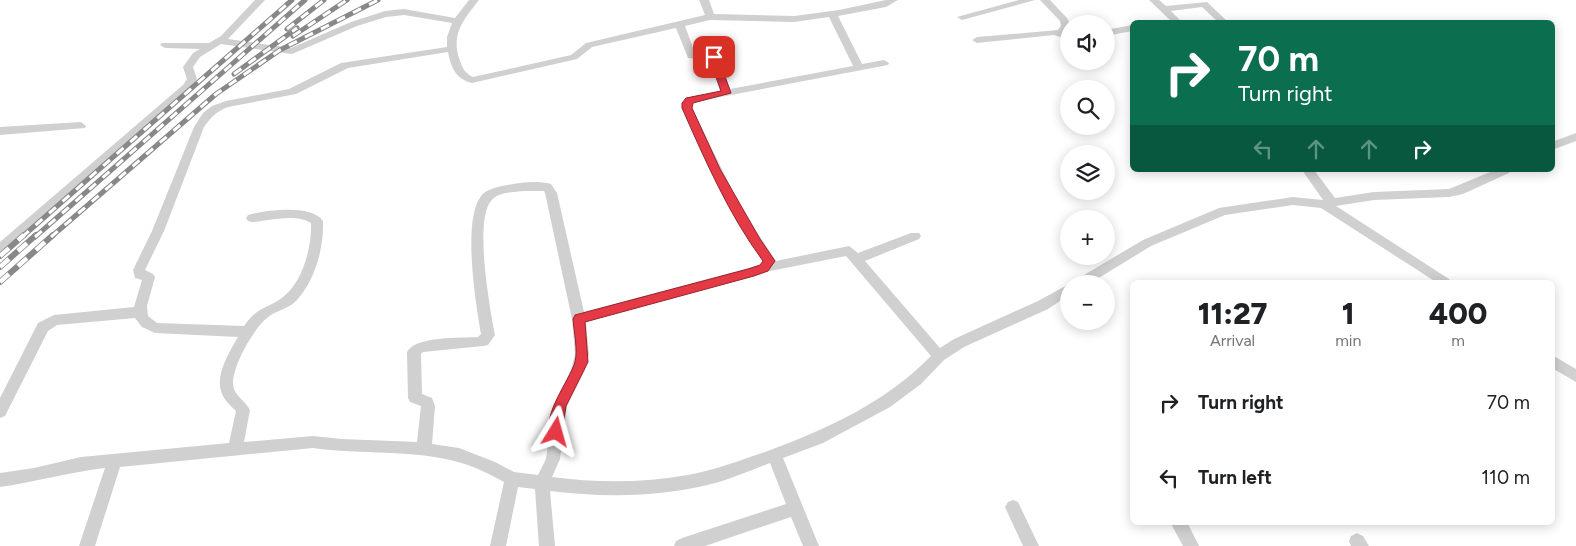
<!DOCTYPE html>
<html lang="en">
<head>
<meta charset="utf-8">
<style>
  body { margin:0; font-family:Figtree,sans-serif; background:#f6f6f6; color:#202124; height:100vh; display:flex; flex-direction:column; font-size:19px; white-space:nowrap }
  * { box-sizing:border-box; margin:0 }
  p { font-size:16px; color:#757577 }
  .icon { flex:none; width:28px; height:28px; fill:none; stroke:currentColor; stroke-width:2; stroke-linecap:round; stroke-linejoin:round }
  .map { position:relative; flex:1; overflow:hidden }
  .side { position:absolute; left:1130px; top:280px; width:425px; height:245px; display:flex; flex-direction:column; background:#fff; border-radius:8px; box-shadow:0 2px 12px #0003 }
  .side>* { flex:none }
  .banner { position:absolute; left:1130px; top:20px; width:425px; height:152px; border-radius:8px; box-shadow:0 2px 12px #0003; background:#0b6e4f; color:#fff; overflow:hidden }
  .controls { position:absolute; left:1060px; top:15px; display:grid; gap:10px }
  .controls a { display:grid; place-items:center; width:55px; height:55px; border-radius:50%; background:#fff; box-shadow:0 2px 12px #0003; font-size:25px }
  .pin { position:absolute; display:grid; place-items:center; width:42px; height:42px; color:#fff; margin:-21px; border-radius:10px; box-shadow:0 2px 8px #0006 }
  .me { position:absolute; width:55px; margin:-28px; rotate:8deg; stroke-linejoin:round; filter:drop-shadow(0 0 4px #0008) }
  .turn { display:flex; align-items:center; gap:18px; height:105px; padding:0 25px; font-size:22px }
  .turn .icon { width:65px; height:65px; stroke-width:2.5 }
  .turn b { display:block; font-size:35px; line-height:42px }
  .lanes { display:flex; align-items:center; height:48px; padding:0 25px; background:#0003; justify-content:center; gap:25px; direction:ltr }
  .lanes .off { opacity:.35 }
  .eta { display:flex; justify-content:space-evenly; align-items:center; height:85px; text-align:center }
  .eta b { font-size:30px; font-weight:800; line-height:35px }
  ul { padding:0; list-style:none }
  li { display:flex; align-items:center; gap:15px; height:75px; padding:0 25px }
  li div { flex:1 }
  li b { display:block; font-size:19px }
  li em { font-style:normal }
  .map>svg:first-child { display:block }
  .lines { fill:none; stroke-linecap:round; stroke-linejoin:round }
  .minor { fill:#d0d0d0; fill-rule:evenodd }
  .rail-far1-casing { stroke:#888; stroke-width:5 }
  .rail-casing { stroke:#888; stroke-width:6 }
  .rail-far1 { stroke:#fff; stroke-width:3; stroke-dasharray:9; stroke-linecap:butt }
  .rail { stroke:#fff; stroke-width:4.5; stroke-dasharray:12; stroke-linecap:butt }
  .route { fill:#e63946; stroke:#96252e }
</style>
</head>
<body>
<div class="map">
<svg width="1576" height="546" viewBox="0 0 1576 546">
  <rect width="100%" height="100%" fill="#fff"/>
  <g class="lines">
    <!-- minor -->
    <g class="minor">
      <path d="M255,0H265L228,39L291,48L351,22L385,11L404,9L455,18L469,0H479C465,18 451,33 459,58C462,67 464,73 473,77L571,55L586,43L705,15L699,0H709L714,14L794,16L839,10L886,0H898L886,7L838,16L862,64L884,60L889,63L888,65L694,102L692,108L740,206L776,261L849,246L858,253L911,233H919L921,236L919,239L865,261L940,348L954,339L1038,301L1069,284V295L1048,309L964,347L944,360L921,384L890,407L823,443L783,458L819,546H803L791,517L705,546H674L676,541L682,538L786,504L770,463C753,469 736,477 719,482C665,497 606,498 550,491L555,546H539L535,489L518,487L506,546H490L504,482C489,474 474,466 458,462C411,449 361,455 313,448L120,467L95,546H79L105,468C70,472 35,482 0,487V473L34,468L81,457L229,443L236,411C231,406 226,402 223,396C213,377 229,353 238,337L155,333L142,327L135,318L57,325L48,331L5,416L0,418V398L38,323L54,315L134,307L142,280L135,278L133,270L152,231L194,127L203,113L212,106L226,101L289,89L341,63L447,47V37L452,23L404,15L386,17L357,26L292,54L221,44L200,57L193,67L197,79L191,89L4,252L0,254V242L183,85L187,79L183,67L193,53L200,49L165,48L160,45L162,43H209L221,36ZM829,17L853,66L730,89L717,55L695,53L685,26L710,20L794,22ZM676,28L688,58L710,60L720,91L686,98L682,108L729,206L763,261L760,265L584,312L557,193L551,184C539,181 525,182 513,184C502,186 487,188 481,196C462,221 476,304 481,334L478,337C461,338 415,336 407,352L408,398L410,402L421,406L417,442L342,439L313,436L244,442L250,410C246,402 237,397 234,389C228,372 254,328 267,318C276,310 289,309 297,300C315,280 324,248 323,221C312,204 265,210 248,215L246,218L248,221L252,222C270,221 294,213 311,223C312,246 303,282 283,297C266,310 259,305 244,326L157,323L148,316L147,306L155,277L153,274L145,270L164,231L204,127C211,117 217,111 228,107L296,94L348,68L448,52C451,68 456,79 472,83L577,59L592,47ZM524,191H544L545,193L572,319L575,354L571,370L553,406L546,459L538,475L514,472L495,462L459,448L432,444L435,406L432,398L422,394L421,354L423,352L483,346L488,345L495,335C490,309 474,221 491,201C498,192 514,192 524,191ZM846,256L931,356C885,403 825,430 765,452C739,461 715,470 688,475C643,483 597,483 552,477L560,459L567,406L585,370L589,354L586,322L765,272Z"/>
      <path d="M1019,0H1035L962,20L957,17Z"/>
      <path d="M1040,0H1050L1067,18L1070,24L1066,33L1069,34V40L1054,35L977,43L972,40L977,37L1058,30L1061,26L1060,21Z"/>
      <path d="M1149,0H1159L1166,6L1207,2L1228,22H1218L1202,7L1171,11L1182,22H1172Z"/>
      <path d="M1132,25V31L1106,36V30Z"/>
      <path d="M81,122L86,126L85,128L0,135V127Z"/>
      <path d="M1576,133V141L1552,150V142Z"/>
      <path d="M1302,170H1314L1335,198L1374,192L1449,189L1495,170H1511L1509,173L1463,194L1449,197L1374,200L1336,206L1449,279L1451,282H1436L1321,208L1293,205L1225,215L1151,246L1089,284H1072L1074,281L1143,240L1219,208L1293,197L1323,200Z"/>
      <path d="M1552,355L1576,369V382L1552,368Z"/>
      <path d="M1013,500L1018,502L1039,546H1023L1005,507L1008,502Z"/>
      <path d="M1170,522H1187L1199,546H1183Z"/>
      <path d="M1357,533L1363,536L1369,546H1351L1349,541L1351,536Z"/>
    </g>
    <!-- rail-far1 casing -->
    <g class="rail-far1-casing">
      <g id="rail-far1">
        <path d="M287,29L324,0"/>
        <path d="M293,36L347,0"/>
        <path d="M234,74L297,28"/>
        <path d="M22,237L292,0"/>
        <path d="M35,237L305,0"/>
        <path d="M51,237L216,94L280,50L378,0"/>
      </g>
    </g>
    <!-- rail casing -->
    <g class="rail-casing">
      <g id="rail">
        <path d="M0,256L24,235"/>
        <path d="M0,267L36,235"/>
        <path d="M0,282L53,235"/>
      </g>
    </g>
    <!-- rail-far1 -->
    <use href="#rail-far1" class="rail-far1"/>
    <!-- rail -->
    <use href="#rail" class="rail"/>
  </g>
  <!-- route -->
  <path class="route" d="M710,55L718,57L731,93L693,103L692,108L720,169L760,239L775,261L768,271L754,276L585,322L588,362L566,406L561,437H551C541,415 569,382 575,362C578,350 574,332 573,319L575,315L748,269L760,265L763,261C729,215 705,160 682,108V103L686,98L721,91L709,57Z"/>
</svg>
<div class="controls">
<a><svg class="icon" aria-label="sound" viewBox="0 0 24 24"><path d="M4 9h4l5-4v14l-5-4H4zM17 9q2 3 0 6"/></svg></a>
<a><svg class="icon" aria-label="search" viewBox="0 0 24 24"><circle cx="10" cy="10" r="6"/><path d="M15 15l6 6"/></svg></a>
<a><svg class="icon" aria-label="layers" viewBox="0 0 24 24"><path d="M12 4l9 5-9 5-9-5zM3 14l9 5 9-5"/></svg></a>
<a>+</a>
<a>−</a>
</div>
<div class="pin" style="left:714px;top:57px;background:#d93025"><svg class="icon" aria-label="arrive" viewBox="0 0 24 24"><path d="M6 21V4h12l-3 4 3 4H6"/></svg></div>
<svg class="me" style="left:556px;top:432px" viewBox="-20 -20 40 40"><path d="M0-17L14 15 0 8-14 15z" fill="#e63946" stroke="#fff" stroke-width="4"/></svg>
<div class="banner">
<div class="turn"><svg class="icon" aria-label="right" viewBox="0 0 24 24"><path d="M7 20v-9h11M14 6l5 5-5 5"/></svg><div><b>70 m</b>Turn right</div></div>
<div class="lanes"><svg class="icon off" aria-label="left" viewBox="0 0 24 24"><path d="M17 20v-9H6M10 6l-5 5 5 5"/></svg><svg class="icon off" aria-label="ahead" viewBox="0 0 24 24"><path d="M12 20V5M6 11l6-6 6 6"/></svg><svg class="icon off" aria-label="ahead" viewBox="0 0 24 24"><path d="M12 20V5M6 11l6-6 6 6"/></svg><svg class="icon" aria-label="right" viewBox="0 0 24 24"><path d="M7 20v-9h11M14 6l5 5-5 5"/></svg></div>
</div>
<section class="side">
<div class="eta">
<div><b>11:27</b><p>Arrival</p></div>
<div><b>1</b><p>min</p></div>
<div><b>400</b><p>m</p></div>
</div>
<ul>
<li><svg class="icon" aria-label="right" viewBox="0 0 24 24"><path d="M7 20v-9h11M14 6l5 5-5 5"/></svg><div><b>Turn right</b></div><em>70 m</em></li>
<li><svg class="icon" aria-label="left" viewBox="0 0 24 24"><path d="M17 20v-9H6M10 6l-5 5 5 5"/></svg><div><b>Turn left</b></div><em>110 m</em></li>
</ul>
</section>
</div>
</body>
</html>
